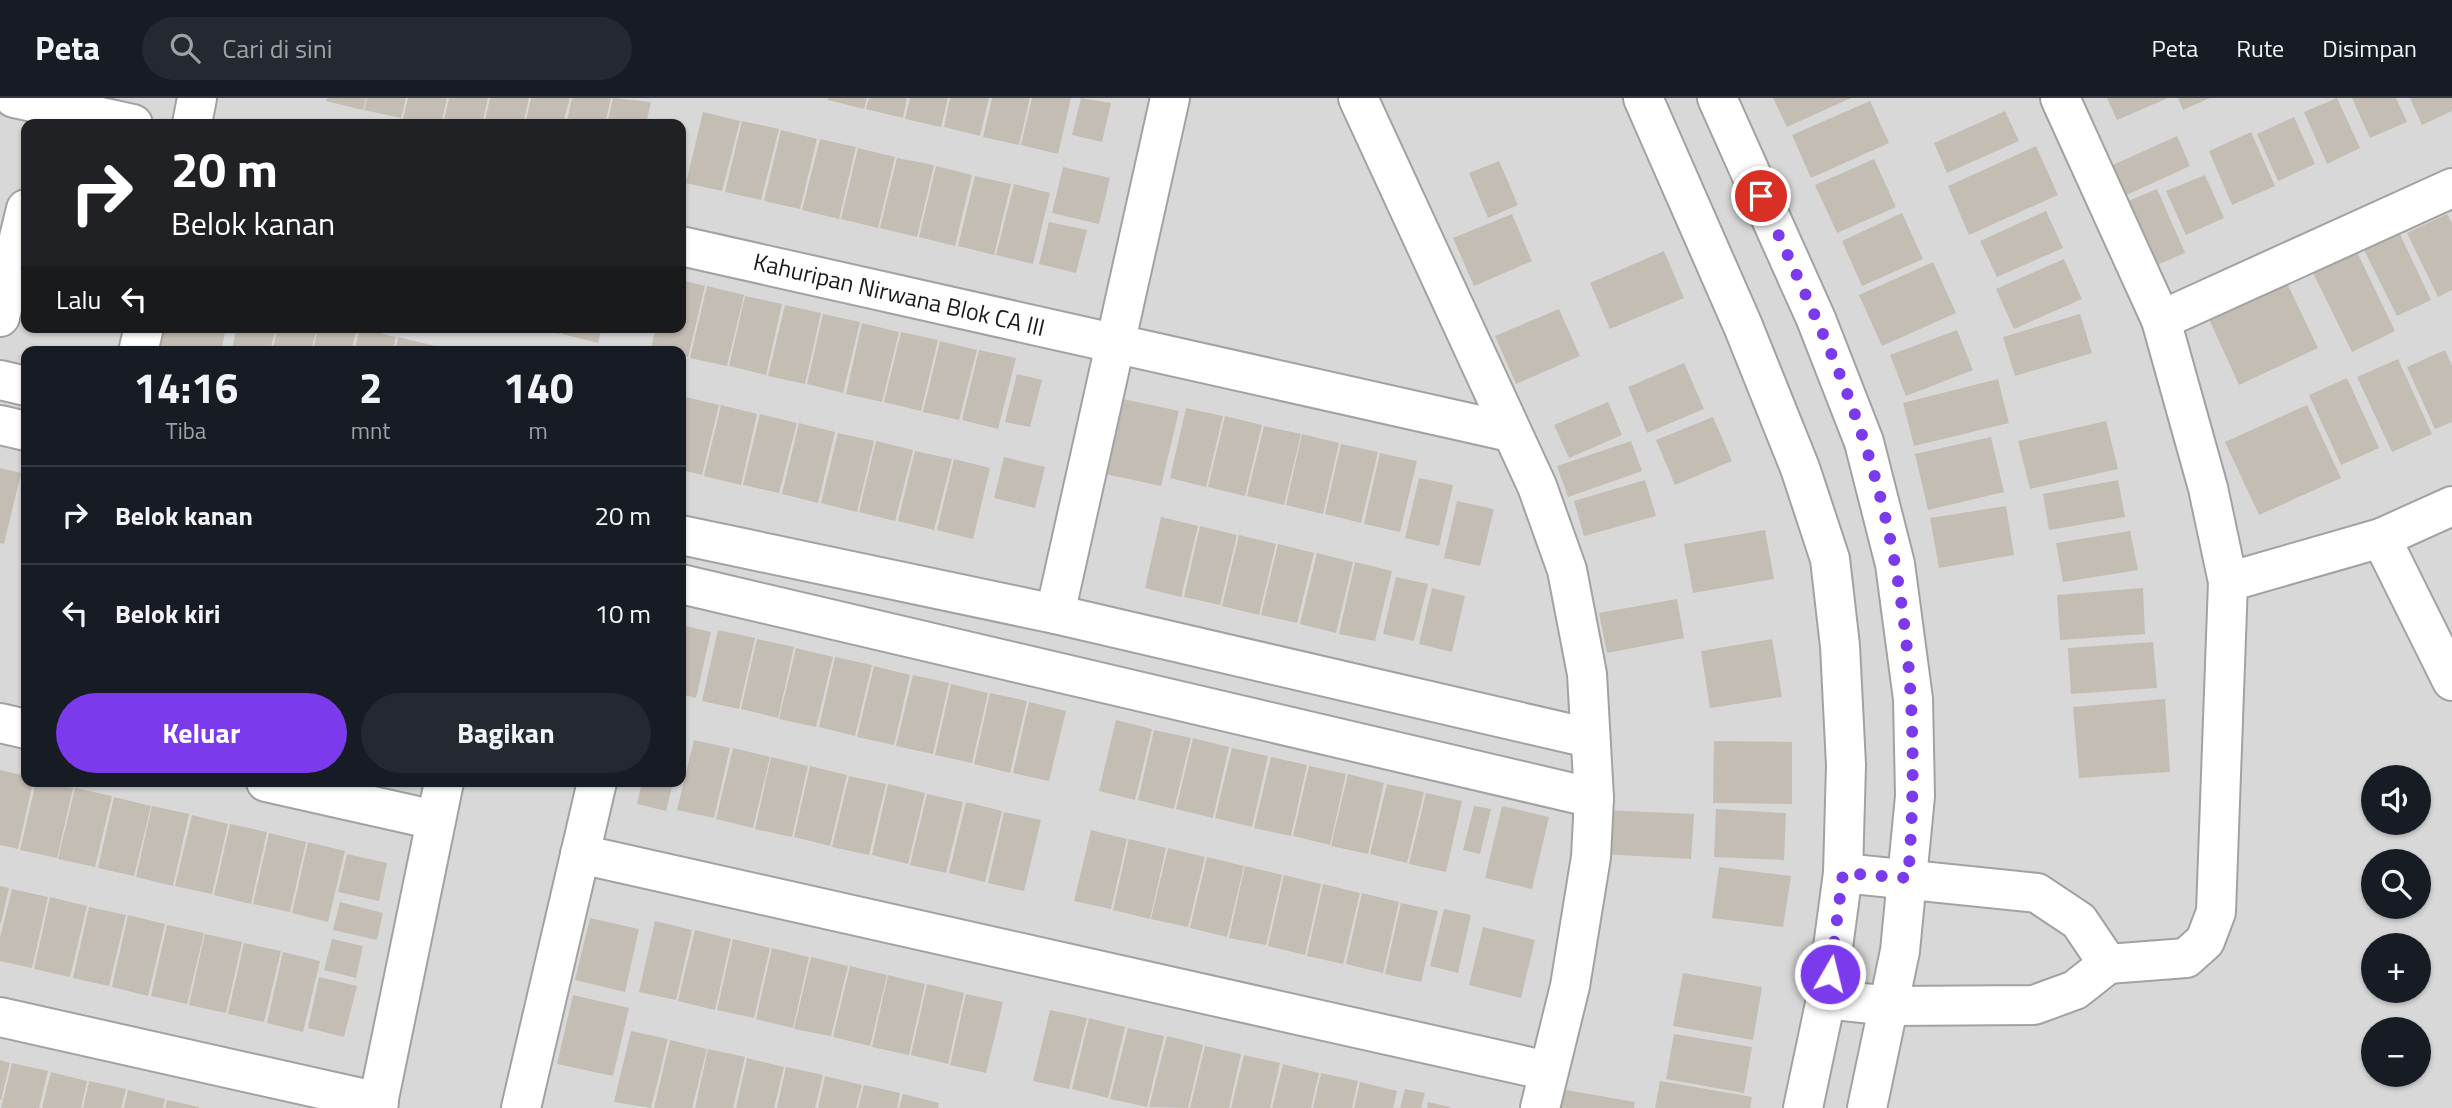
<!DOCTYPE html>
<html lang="id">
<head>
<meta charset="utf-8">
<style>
  body { margin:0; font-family:"Titillium Web",sans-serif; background:#242831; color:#f1f3f6; height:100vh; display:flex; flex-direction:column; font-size:26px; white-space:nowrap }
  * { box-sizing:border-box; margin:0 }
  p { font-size:23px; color:#9ea1a6 }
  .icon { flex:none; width:38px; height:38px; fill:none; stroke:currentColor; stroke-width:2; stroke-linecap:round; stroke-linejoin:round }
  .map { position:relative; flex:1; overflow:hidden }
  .sheet { position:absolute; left:21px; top:248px; width:665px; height:441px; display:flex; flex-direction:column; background:#171b24; border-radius:14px; box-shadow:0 2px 5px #0004 }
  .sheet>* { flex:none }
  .banner { position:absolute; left:21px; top:21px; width:665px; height:214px; border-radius:14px; box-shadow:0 2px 5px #0004; background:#202124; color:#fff; overflow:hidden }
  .controls { position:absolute; left:2361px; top:667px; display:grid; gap:14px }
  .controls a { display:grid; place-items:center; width:70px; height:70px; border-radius:50%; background:#171b24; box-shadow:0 2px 5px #0004; font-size:35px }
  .pin { position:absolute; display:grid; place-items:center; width:60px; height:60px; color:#fff; margin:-30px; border:4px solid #fff; border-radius:50%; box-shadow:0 2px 7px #0007 }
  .me { position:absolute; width:77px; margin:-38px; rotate:8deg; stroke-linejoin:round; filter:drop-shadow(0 0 5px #0008) }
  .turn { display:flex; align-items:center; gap:24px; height:147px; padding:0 35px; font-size:32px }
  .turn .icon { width:91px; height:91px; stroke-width:2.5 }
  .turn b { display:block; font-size:49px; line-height:60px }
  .then { display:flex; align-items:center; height:66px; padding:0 35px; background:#0003; gap:14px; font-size:26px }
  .eta { display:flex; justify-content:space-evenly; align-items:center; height:119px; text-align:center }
  .eta b { font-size:42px; font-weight:700; line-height:49px }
  .action { display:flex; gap:14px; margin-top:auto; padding:14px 35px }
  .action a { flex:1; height:80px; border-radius:42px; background:#7c3aed; color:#fff; font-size:28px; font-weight:700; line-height:80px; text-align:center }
  .action a+a { background:#242831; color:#f1f3f6 }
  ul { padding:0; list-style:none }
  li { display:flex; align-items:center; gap:21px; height:98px; padding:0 35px; border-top:2px solid #363941 }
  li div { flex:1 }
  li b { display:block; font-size:26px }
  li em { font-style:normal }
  header { display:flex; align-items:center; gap:42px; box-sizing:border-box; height:98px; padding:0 35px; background:#171b24; border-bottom:2px solid #363941 }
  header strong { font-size:33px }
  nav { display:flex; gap:38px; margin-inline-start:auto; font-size:24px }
  .search { width:490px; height:63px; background:#242831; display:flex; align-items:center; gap:18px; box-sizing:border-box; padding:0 24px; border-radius:38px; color:#9ea1a6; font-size:26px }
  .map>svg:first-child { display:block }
  .residential { fill:#d9d8d8; fill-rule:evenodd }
  .building { fill:#c4bdb3 }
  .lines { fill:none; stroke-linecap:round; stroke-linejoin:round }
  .minor-casing { stroke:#a2a2a2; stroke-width:42 }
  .minor { stroke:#fff; stroke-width:38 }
  .route { stroke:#7c3aed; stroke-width:12; stroke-dasharray:0 21.6 }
  .labels { text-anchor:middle; stroke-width:5; stroke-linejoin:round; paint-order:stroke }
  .street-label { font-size:24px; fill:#1b1b1b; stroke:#fff }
</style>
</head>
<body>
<header>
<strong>Peta</strong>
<div class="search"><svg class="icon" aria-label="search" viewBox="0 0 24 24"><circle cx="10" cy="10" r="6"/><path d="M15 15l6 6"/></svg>Cari di sini</div>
<nav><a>Peta</a><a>Rute</a><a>Disimpan</a></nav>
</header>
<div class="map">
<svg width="2452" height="1010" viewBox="0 0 2452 1010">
  <rect width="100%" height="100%" fill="#edeae0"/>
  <!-- residential -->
  <path class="residential" d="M0,0H2452V1010H0ZM26,26H681V229H26ZM26,254H681V684H26ZM2373,679H2418V724H2373ZM2373,763H2418V808H2373ZM2373,847H2418V892H2373ZM2373,931H2418V976H2373Z"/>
  <!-- building -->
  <g class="building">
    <path d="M327,0H366L363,12L326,3Z"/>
    <path d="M367,0H406L401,20L364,12Z"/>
    <path d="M408,0H447L441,26L403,21Z"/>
    <path d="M449,0H488L482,26H443Z"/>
    <path d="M490,0H529L523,26H484Z"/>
    <path d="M531,0H570L563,26H525Z"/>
    <path d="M572,0H611L605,26H566Z"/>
    <path d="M613,0L651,4L646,26H607Z"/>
    <path d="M828,0H867L864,11L828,2Z"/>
    <path d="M869,0H907L903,20L866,11Z"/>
    <path d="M910,0H948L941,29L905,21Z"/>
    <path d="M950,0H989L980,38L944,29Z"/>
    <path d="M992,0H1030L1019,47L983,39Z"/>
    <path d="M1032,0H1071L1058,56L1021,47Z"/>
    <path d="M1081,0L1111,5L1102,44L1072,37Z"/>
    <path d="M1773,0H1851L1787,29Z"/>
    <path d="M2107,0H2168L2117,22Z"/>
    <path d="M2178,0H2210L2183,12Z"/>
    <path d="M2337,0L2360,50L2327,66L2304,14Z"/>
    <path d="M2352,0H2396L2407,24L2370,40Z"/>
    <path d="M2410,0H2452V13L2422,27Z"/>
    <path d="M1870,3L1889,45L1811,80L1792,37Z"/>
    <path d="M2005,13L2019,43L1947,75L1934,45Z"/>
    <path d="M703,14L740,23L722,93L686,85Z"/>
    <path d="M2294,19L2315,66L2278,83L2257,36Z"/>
    <path d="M742,23L779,31L761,102L725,94Z"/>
    <path d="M781,32L817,41L800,111L764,103Z"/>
    <path d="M2251,34L2275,88L2232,107L2209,53Z"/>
    <path d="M2177,38L2190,68L2120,100L2106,70Z"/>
    <path d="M820,41L856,49L839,121L802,112Z"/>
    <path d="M2036,48L2058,97L1969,137L1948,88Z"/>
    <path d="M858,50L895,59L878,130L841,121Z"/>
    <path d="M897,60L934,67L917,139L880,130Z"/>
    <path d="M1874,61L1896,109L1837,135L1815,87Z"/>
    <path d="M1499,63L1518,107L1488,120L1469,75Z"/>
    <path d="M936,68L972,77L955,148L919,139Z"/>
    <path d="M1063,69L1110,80L1099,126L1052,115Z"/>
    <path d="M2205,77L2224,120L2186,137L2166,93Z"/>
    <path d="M975,78L1011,86L994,157L958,148Z"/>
    <path d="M1014,86L1050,95L1033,166L996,157Z"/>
    <path d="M2157,91L2185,155L2150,170L2121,106Z"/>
    <path d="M2046,113L2063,150L1997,179L1980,143Z"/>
    <path d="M1902,115L1923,161L1862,188L1842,143Z"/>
    <path d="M1512,116L1532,163L1474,188L1453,140Z"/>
    <path d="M2447,116L2452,125V192L2438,199L2407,135Z"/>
    <path d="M1049,124L1087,132L1076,175L1039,166Z"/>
    <path d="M2398,132L2431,202L2397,218L2363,150Z"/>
    <path d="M2356,152L2395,233L2352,254L2312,173Z"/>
    <path d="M1664,153L1684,200L1610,231L1590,185Z"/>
    <path d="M2064,161L2082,201L2014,231L1996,191Z"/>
    <path d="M1933,164L1956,215L1882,248L1859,197Z"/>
    <path d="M681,182L705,188L688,259L681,257V254L651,250L656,229H681Z"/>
    <path d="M2287,185L2318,250L2239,287L2209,221Z"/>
    <path d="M707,188L744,197L727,268L690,260Z"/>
    <path d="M745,198L782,206L766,277L729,268Z"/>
    <path d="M785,207L821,215L805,286L768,278Z"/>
    <path d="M1559,211L1580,258L1516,286L1495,238Z"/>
    <path d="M823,216L860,224L843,295L807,286Z"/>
    <path d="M2080,216L2092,255L2015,278L2003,239Z"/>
    <path d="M862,225L899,234L882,304L846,296Z"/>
    <path d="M159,229H226L221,254H156Z"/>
    <path d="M237,229H276L270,254H231Z"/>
    <path d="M278,229H317L311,254H272Z"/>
    <path d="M318,229L357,230L351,254H313Z"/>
    <path d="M534,229H561L559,236Z"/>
    <path d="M563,229H602L598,245L562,236Z"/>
    <path d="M360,230L396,239L392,254H354Z"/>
    <path d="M1957,232L1973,272L1906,298L1890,257Z"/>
    <path d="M901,234L938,242L921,313L884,304Z"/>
    <path d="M398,239L435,248L433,254H395Z"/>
    <path d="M940,243L977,252L959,322L923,314Z"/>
    <path d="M979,252L1016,260L998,331L962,322Z"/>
    <path d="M2445,252L2452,268V324L2435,331L2407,269Z"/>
    <path d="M2398,261L2432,336L2392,354L2357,279Z"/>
    <path d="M1684,265L1704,311L1647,335L1628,289Z"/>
    <path d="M1017,276L1042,282L1030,329L1005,324Z"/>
    <path d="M2347,280L2379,350L2341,367L2309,297Z"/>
    <path d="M1998,281L2009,325L1914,348L1903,305Z"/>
    <path d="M682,298L719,307L702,377L681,372Z"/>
    <path d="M1123,301L1179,313L1161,388L1105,376Z"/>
    <path d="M1608,304L1622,337L1569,360L1554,327Z"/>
    <path d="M721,307L757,316L741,387L704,378Z"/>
    <path d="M2307,307L2341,380L2259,417L2225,344Z"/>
    <path d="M1186,310L1223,318L1206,389L1170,380Z"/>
    <path d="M760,316L797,325L779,395L743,387Z"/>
    <path d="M1225,318L1262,327L1245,398L1208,389Z"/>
    <path d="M1713,319L1732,363L1675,387L1656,342Z"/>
    <path d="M2106,323L2118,371L2030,391L2018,343Z"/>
    <path d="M799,325L835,334L818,405L782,396Z"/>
    <path d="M1264,328L1301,336L1284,407L1247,398Z"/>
    <path d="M838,335L874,343L857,414L821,405Z"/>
    <path d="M1302,336L1339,345L1323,416L1286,407Z"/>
    <path d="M1991,339L2004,394L1928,412L1915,356Z"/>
    <path d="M876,343L913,352L895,423L859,414Z"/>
    <path d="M1631,343L1642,373L1568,399L1557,368Z"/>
    <path d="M1341,346L1378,354L1361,425L1325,416Z"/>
    <path d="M915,353L952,361L934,432L898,423Z"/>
    <path d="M1380,355L1417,363L1400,434L1364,426Z"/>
    <path d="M1004,359L1045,369L1035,410L994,400Z"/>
    <path d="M954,361L990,370L973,441L937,432Z"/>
    <path d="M0,370L21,375L4,446L0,445Z"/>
    <path d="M1419,380L1453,387L1439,448L1405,440Z"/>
    <path d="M1645,382L1656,418L1584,438L1574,403Z"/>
    <path d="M2118,382L2125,419L2049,432L2043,396Z"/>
    <path d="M1457,403L1494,411L1480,468L1444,460Z"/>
    <path d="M2006,408L2014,457L1939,470L1930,420Z"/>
    <path d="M1161,419L1198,428L1181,499L1145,490Z"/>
    <path d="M1200,428L1237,437L1220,507L1184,499Z"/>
    <path d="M1765,432L1774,481L1693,495L1684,446Z"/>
    <path d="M2130,433L2138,472L2063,484L2056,445Z"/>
    <path d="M1239,437L1276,446L1259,517L1222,508Z"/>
    <path d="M1278,446L1314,455L1297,525L1261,517Z"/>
    <path d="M1317,455L1353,464L1336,535L1300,526Z"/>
    <path d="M1355,464L1392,473L1375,543L1339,536Z"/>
    <path d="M1396,479L1428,486L1414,543L1383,536Z"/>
    <path d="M1432,490L1465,498L1452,554L1419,546Z"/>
    <path d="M2143,490L2145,536L2060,542L2057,497Z"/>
    <path d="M1677,501L1684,540L1607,555L1599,515Z"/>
    <path d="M681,527L711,534L696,600L681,596Z"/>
    <path d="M718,532L755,540L739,611L702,603Z"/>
    <path d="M757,541L794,549L778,620L741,611Z"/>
    <path d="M1772,541L1782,599L1710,610L1701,553Z"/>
    <path d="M2153,544L2157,590L2071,596L2068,550Z"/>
    <path d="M796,550L833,559L816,629L779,621Z"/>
    <path d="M835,559L872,567L855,638L819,629Z"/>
    <path d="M874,568L910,577L894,647L857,639Z"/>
    <path d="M913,577L949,585L933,656L896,648Z"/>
    <path d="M951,586L988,595L972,665L935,657Z"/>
    <path d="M990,595L1027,603L1010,675L974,666Z"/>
    <path d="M2165,601L2170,674L2079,680L2073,609Z"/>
    <path d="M1029,604L1066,613L1049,683L1013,675Z"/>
    <path d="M1116,622L1152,631L1135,702L1099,693Z"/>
    <path d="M1154,632L1191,640L1174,711L1138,702Z"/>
    <path d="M1193,640L1229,649L1213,720L1176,711Z"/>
    <path d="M694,642L730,650L714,720L677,712Z"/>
    <path d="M1714,643L1792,644V706L1713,705Z"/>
    <path d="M733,650L770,659L753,730L716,721Z"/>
    <path d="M1232,650L1268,658L1252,729L1215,720Z"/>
    <path d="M771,659L808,668L792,739L755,731Z"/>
    <path d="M1271,659L1307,667L1291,738L1254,730Z"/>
    <path d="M810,668L847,677L830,748L794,739Z"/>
    <path d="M1309,668L1346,676L1330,747L1293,738Z"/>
    <path d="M0,672L26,678V684H33L18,751L0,747Z"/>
    <path d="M1348,676L1384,685L1368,756L1331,748Z"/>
    <path d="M849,678L886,686L869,757L832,749Z"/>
    <path d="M36,684L73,690L57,760L20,752Z"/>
    <path d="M642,684H673L666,713L637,706Z"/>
    <path d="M888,686L925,695L908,766L872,757Z"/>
    <path d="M1387,686L1424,694L1407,765L1370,756Z"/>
    <path d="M75,690L112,698L95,769L58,761Z"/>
    <path d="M1426,695L1462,703L1446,774L1409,766Z"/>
    <path d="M927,696L963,704L946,775L910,767Z"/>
    <path d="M114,699L151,708L134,778L98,770Z"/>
    <path d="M966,704L1002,713L985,784L949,775Z"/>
    <path d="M152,708L189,716L173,788L136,779Z"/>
    <path d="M1474,708L1491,711L1480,756L1463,752Z"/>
    <path d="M1502,708L1549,719L1532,791L1485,780Z"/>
    <path d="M1716,711L1786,715L1784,762L1714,759Z"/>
    <path d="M1602,712L1694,716L1691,761L1600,756Z"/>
    <path d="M1004,714L1041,722L1024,793L988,785Z"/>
    <path d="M192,717L228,726L212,796L175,788Z"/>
    <path d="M230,726L267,734L251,806L214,797Z"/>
    <path d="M1091,732L1127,741L1111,811L1074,803Z"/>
    <path d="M269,735L306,744L290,814L253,806Z"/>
    <path d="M1129,741L1166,750L1150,821L1113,812Z"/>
    <path d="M308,744L345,753L328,824L292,815Z"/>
    <path d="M1168,750L1205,759L1188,829L1151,821Z"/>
    <path d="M347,756L387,765L379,803L338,794Z"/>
    <path d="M1207,759L1244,768L1227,839L1190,830Z"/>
    <path d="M1245,768L1282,777L1266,847L1229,840Z"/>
    <path d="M1719,769L1791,778L1783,829L1712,820Z"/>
    <path d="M1284,777L1321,786L1305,857L1268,848Z"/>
    <path d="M1323,786L1360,795L1343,866L1307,858Z"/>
    <path d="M0,788L9,790L1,825H0Z"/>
    <path d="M12,791L48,799L32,870L0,863V840Z"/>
    <path d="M1362,795L1399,804L1383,875L1346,866Z"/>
    <path d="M50,799L87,808L70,879L34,871Z"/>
    <path d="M340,804L383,815L377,842L333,832Z"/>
    <path d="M1401,805L1438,813L1421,884L1385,876Z"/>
    <path d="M89,809L126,817L109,888L73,880Z"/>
    <path d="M1444,811L1471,817L1458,875L1430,868Z"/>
    <path d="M128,817L165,826L148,898L112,889Z"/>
    <path d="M590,820L639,831L625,894L575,882Z"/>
    <path d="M655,823L692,832L676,902L639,894Z"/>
    <path d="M167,827L204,835L187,906L151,898Z"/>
    <path d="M1483,829L1535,842L1521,900L1469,887Z"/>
    <path d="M695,832L731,841L715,912L678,903Z"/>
    <path d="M205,836L242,844L226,915L189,907Z"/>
    <path d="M332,841L363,848L356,880L324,872Z"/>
    <path d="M733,841L770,850L754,920L717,912Z"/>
    <path d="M244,845L281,853L264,924L228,916Z"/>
    <path d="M772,850L809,859L793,930L756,921Z"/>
    <path d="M283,854L320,863L303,934L267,925Z"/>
    <path d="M811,859L848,868L831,938L794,931Z"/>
    <path d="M850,868L887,877L870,948L833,939Z"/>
    <path d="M1683,875L1762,889L1753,942L1673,928Z"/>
    <path d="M888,877L925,886L909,957L872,949Z"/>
    <path d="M319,879L357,888L344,939L308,930Z"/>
    <path d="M927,886L964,895L948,966L911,957Z"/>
    <path d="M966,896L1003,904L986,975L950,967Z"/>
    <path d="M573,897L629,910L613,978L557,966Z"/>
    <path d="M1050,912L1087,920L1069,991L1033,983Z"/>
    <path d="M1089,920L1125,929L1108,1000L1072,991Z"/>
    <path d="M1128,930L1164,938L1147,1009L1110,1001Z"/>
    <path d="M631,933L668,941L651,1010L614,1004Z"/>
    <path d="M1674,936L1752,949L1744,995L1666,981Z"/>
    <path d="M1167,938L1203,947L1188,1010L1149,1009Z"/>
    <path d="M670,942L707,951L692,1010H654Z"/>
    <path d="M1205,948L1241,956L1229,1010H1190Z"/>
    <path d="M708,951L745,959L733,1010H695Z"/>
    <path d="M1244,957L1280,965L1270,1010H1231Z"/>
    <path d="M747,960L784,969L774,1010H736Z"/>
    <path d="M0,962L10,965L1,1002H0Z"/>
    <path d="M12,965L48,973L39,1010H1Z"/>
    <path d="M1283,966L1319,975L1311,1010H1272Z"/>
    <path d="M786,969L823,977L815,1010H777Z"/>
    <path d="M51,974L87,983L81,1010H42Z"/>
    <path d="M1321,975L1358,983L1352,1010H1313Z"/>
    <path d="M825,978L862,987L856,1010H818Z"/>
    <path d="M89,983L126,991L121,1010H83Z"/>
    <path d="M1660,983L1752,999L1750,1010H1655Z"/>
    <path d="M1360,984L1397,993L1393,1010H1354Z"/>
    <path d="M864,987L900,995L897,1010H858Z"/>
    <path d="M1549,989L1635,1004L1634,1010H1546Z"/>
    <path d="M1405,991L1425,995L1421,1010H1400Z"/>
    <path d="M128,992L165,1001L163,1010H124Z"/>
    <path d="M903,996L939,1005L938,1010H899Z"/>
    <path d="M167,1002L199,1009L198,1010H165Z"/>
    <path d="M1428,1004L1450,1009V1010H1427Z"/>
  </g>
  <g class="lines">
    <!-- minor casing -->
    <g class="minor-casing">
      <g id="minor">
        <path d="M14,0L133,26"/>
        <path d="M1358,0L1537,388L1567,472L1587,576L1594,700L1591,759L1570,888L1540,1010"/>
        <path d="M1643,0L1743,228L1800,370L1830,461L1840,548L1846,667L1843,775L1826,901L1803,1010"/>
        <path d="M1717,0L1816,221L1864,344L1895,466L1913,601L1915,698L1900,853L1867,1010"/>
        <path d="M2060,0L2161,222L2208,390L2228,484L2216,814L2205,843L2186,860L2108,866"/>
        <path d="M192,26L197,0"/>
        <path d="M681,148L1510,334"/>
        <path d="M0,219L26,111"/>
        <path d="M2161,222L2452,90"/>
        <path d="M138,254L144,229"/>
        <path d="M0,282L26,288"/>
        <path d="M0,327L26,333"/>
        <path d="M681,437L1055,516L1589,640"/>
        <path d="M2381,440L2452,583"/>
        <path d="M2228,484L2381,440L2452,408"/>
        <path d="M681,486L1594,700"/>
        <path d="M1055,516L1170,0"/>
        <path d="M0,625L26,631"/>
        <path d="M266,684L435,722"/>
        <path d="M580,756L1548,973"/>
        <path d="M1826,901L1890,908L2034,907L2075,892L2108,866L2079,823L2037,795L1843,775"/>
        <path d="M0,919L379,1004"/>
        <path d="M377,1010L444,684"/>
        <path d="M521,1010L597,684"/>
      </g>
    </g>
    <!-- minor -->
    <use href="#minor" class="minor"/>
  </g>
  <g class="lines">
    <!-- route -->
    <path class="route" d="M1761,98C1797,179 1837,260 1864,343C1910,484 1920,633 1908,780L1843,775L1830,876"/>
  </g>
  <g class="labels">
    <!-- street labels -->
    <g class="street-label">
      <text transform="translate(899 197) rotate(13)" y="8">Kahuripan Nirwana Blok CA III</text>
    </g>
  </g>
</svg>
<div class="controls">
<a><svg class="icon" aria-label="sound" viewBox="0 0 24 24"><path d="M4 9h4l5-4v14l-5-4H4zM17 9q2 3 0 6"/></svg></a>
<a><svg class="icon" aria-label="search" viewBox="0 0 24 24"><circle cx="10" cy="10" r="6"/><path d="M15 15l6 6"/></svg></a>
<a>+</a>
<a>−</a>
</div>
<div class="pin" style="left:1761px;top:98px;background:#d93025"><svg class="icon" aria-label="arrive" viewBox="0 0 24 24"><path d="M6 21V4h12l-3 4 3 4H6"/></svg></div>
<svg class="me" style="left:1830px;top:876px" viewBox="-20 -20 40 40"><circle r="17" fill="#7c3aed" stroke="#fff" stroke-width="3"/><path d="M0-11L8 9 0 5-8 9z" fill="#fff"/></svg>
<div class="banner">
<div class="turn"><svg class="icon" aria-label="right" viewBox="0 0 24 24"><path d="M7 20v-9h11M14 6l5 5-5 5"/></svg><div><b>20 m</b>Belok kanan</div></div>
<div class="then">Lalu<svg class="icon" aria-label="left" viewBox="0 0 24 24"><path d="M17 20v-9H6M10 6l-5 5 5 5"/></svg></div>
</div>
<section class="sheet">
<div class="eta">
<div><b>14:16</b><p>Tiba</p></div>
<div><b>2</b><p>mnt</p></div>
<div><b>140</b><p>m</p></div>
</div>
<ul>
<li><svg class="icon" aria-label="right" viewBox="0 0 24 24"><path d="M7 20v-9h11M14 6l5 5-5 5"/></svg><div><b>Belok kanan</b></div><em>20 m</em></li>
<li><svg class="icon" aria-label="left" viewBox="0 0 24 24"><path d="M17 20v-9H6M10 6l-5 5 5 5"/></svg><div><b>Belok kiri</b></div><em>10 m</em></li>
</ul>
<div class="action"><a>Keluar</a><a>Bagikan</a></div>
</section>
</div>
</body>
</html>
